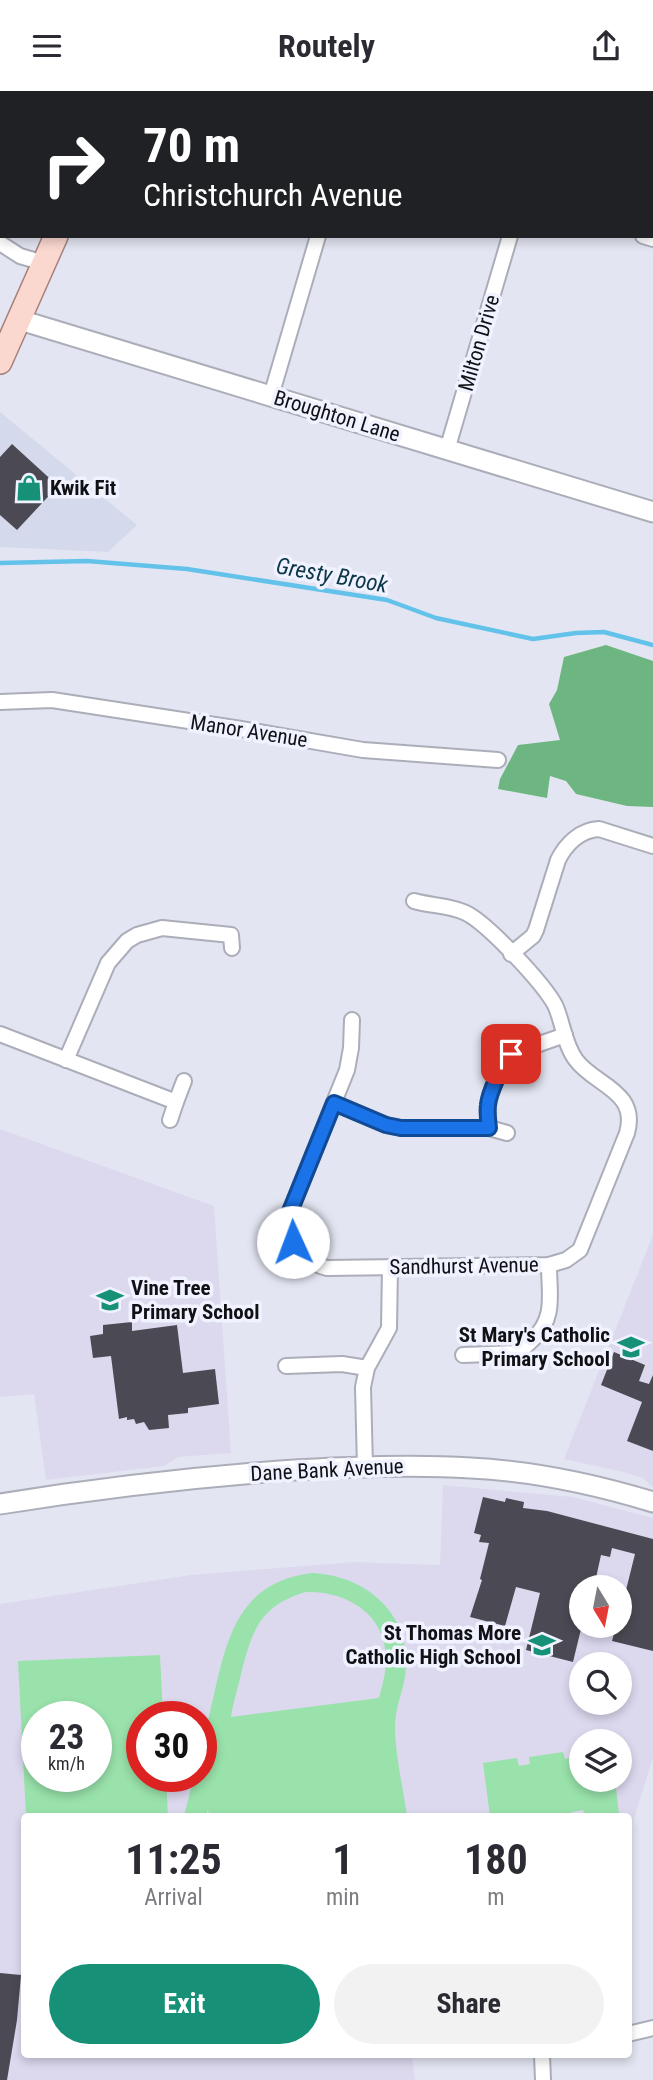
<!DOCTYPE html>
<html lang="en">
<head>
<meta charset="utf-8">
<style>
  body { margin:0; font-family:"Roboto Condensed",sans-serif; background:#f2f2f3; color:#2b2b33; height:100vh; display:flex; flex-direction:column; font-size:26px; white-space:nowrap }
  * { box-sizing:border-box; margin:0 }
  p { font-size:23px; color:#7c7c81 }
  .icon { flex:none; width:38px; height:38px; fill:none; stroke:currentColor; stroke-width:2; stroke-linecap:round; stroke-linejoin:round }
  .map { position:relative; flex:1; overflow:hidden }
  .details { position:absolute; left:21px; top:1722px; width:611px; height:245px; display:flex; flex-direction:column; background:#fff; border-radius:7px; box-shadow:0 4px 10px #0003 }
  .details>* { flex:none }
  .guide { position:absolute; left:0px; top:0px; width:654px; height:147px; box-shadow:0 4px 10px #0003; background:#202124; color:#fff; overflow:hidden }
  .needle { width:46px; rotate:170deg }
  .tools { position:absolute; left:569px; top:1484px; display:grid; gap:14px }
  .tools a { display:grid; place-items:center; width:63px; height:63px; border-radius:50%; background:#fff; box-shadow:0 4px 10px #0003; font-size:35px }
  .speed { position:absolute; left:21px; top:1610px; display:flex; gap:14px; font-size:35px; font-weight:700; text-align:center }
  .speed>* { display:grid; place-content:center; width:91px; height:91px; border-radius:50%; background:#fff; box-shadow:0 4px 10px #0003; line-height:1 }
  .speed small { font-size:18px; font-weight:400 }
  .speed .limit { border:10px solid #d22; background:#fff; color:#111 }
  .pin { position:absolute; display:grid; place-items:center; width:60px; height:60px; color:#fff; margin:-30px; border-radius:14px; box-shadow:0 4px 10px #0006 }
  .me { position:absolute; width:77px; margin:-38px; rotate:358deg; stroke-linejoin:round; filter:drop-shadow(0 0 5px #0008) }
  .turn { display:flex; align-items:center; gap:24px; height:147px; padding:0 28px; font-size:32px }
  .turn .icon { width:91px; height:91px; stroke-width:2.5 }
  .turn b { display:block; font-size:49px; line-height:60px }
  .eta { display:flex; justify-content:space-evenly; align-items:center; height:119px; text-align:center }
  .eta b { font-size:42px; font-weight:700; line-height:49px }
  .primary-button { display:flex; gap:14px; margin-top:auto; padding:14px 28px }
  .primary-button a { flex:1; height:80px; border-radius:42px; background:#169177; color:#fff; font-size:28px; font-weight:700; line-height:80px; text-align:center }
  .primary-button a+a { background:#f2f2f3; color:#2b2b33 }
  header { display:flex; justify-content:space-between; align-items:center; height:91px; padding:0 28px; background:#fff; font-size:32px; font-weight:700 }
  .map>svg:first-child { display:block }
  .built { fill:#d5d9ec }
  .education { fill:#dcd9ef; fill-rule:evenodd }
  .green { fill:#99e2ab; fill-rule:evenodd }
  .forest { fill:#6eb681 }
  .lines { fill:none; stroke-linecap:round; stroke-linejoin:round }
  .stream { stroke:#63c2ea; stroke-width:4.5 }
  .building { fill:#4b4953 }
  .minor-casing { stroke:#abaeb9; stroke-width:18 }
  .tertiary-casing { stroke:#abaeb9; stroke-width:23 }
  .primary-casing { stroke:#a6817a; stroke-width:26 }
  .minor { stroke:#fff; stroke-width:14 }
  .tertiary { stroke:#fff; stroke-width:19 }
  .primary { stroke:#fad8d0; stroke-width:23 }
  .route-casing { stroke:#114b97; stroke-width:18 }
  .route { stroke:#1a73e8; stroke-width:12 }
  .labels { text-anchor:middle; stroke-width:7; stroke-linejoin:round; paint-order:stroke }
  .street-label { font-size:21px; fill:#101115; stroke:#f0f3ff }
  .poi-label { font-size:21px; font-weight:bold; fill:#101115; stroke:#f0f3ff; text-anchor:start }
  .water-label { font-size:23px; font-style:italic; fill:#0c3748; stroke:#f0f3ff }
</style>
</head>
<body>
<header><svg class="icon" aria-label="menu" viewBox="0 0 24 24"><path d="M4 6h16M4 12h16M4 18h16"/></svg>Routely<svg class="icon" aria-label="share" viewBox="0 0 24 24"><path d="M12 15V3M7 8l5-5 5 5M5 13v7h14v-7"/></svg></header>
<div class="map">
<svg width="653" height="1989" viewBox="0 0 653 1989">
  <rect width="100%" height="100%" fill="#e3e6f2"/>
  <!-- built -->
  <path class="built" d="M0,321L137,434L108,461L0,456Z"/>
  <!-- education -->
  <g class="education">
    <path d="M0,1038L214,1115L231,1362L178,1366L164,1375L46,1389L34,1303L0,1306Z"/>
    <path d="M653,1144V1396L643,1387L623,1381L564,1368Z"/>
    <path d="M443,1394L573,1406L653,1427V1667L630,1740L628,1726H24V1964H412L415,1989H0V1513L191,1484L353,1471L440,1474ZM581,1496H620V1535H581ZM581,1573H620V1612H581ZM37,1626H96V1685H37ZM142,1626H201V1685H142ZM581,1650H620V1689H581Z"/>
  </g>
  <!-- green -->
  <g class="green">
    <path d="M312,1482C364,1484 410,1521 406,1577C405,1596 395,1616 395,1635C395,1663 403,1697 407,1725L209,1726L208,1718L206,1725H184L194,1685H201V1630L208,1629C225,1562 229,1492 312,1482ZM306,1501C348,1500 387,1524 386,1570C386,1582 382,1595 379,1607L231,1626C233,1612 238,1597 241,1583C252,1540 260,1514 306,1501Z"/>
    <path d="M160,1564L163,1626H142V1685H166L168,1725H26L18,1570ZM37,1626H96V1685H37Z"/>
    <path d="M576,1659H581V1689H615L619,1723L585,1725L583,1719L572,1721V1725H490L483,1672L517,1667L519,1675L530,1673L529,1666L563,1661L565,1668L576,1666Z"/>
  </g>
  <!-- forest -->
  <path class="forest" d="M606,554L653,570V716L627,715L576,703L566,690L550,685L547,707L498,698L500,688L518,654L560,649L549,613L557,599L564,566Z"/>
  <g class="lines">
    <!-- stream -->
    <path class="stream" d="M0,472L87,470L187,478L387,509L436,527L533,548L576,542L604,541L653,554"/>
  </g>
  <!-- building -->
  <g class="building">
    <path d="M12,353L58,395L17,439L0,424V366Z"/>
    <path d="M132,1231V1240L177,1234L183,1282L215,1278L219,1313L188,1317V1322L168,1324L169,1337L149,1339L144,1331L136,1333L134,1328L127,1329V1326L119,1328L111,1265L93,1267L90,1245L103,1243V1234Z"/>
    <path d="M614,1261L645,1274L639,1290L649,1293L653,1284V1360L627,1350L642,1311L601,1294Z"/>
    <path d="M483,1406L505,1411L506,1407L524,1411L523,1417L547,1420L653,1448V1560L612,1550L616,1535H620V1523L635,1463L612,1457L610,1466L601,1464L594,1496H581V1538L573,1571L526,1559L540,1502L516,1496L505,1535L470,1526L482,1489L480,1488L489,1452L479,1451L481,1444L474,1442Z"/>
    <path d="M0,1882L21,1884L17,1929L7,1989H0Z"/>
  </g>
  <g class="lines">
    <!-- minor casing -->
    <g class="minor-casing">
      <g id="minor">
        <path d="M360,2V0"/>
        <path d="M569,2L570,0"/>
        <path d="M643,145L653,148"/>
        <path d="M0,152L20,165L44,172"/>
        <path d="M271,305L318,145"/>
        <path d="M447,359L510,145"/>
        <path d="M0,611L52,609L241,638L363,659L498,669"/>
        <path d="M511,863L533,845L536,839L558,769C566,753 580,739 599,738L653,755"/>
        <path d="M352,929L351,957L347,979L289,1123C288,1150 300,1170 327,1177L549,1174L566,1169L580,1159L627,1042C639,1000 594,994 576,969C564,953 563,931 555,914C543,892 488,833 466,822C450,814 431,815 414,810"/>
        <path d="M0,943L176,1011L170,1029"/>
        <path d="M66,969L108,872L127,850L137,844L162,837L231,844L232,857"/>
        <path d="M176,1011L184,990"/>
        <path d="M334,1012L386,1034L401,1037H489C488,1029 487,1021 488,1014C489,1002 503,971 511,963L565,944"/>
        <path d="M489,1037L507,1042"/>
        <path d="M463,1264L515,1262C523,1259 527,1254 533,1248C556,1227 549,1203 549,1174"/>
        <path d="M286,1275L342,1273L367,1277"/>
        <path d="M365,1376L363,1296L367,1277L389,1237L390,1176"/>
        <path d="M628,1943L653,1937"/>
        <path d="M542,1964L543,1989"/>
      </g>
    </g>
    <!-- tertiary casing -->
    <g class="tertiary-casing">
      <g id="tertiary">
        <path d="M20,229L653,421"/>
        <path d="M0,1413C93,1398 186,1387 280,1380C343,1376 407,1373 471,1377C532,1380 594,1393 653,1411"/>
      </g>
    </g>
    <!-- primary casing -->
    <g class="primary-casing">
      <g id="primary">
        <path d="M107,2L108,0"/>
        <path d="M0,271L56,145"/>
      </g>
    </g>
    <!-- minor -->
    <use href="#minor" class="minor"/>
    <!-- tertiary -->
    <use href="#tertiary" class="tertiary"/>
    <!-- primary -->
    <use href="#primary" class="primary"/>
  </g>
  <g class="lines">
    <!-- route casing -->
    <g class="route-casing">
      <path id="route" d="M293,1151L289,1142V1123L334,1012L386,1034L401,1037H489C488,1029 487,1021 488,1014C489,1002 503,971 511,963"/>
    </g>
    <!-- route -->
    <use href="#route" class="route"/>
  </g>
  <!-- icons -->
  <defs>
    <g id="shop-bare" transform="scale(2.1)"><path d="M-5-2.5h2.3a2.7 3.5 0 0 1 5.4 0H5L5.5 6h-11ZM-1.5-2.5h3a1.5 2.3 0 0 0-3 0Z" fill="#169177" stroke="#f0f3ff" stroke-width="2.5" paint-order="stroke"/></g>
    <g id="school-bare" transform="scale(2.1)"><path d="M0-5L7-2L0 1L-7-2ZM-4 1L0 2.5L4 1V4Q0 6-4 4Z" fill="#169177" stroke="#f0f3ff" stroke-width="2.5" paint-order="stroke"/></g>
  </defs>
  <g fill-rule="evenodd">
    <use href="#shop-bare" x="29" y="397"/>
    <use href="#school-bare" x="110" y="1209"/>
    <use href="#school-bare" x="631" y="1256"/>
    <use href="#school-bare" x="542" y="1554"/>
  </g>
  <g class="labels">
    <!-- street labels -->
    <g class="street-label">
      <text transform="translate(479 252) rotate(-74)" y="7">Milton Drive</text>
      <text transform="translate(337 325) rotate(17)" y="7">Broughton Lane</text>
      <text transform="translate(249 640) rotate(9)" y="7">Manor Avenue</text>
      <text transform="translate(464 1175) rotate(-1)" y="7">Sandhurst Avenue</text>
      <text transform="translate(327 1379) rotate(-3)" y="7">Dane Bank Avenue</text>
    </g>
    <!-- poi labels -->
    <g class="poi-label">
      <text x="50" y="404">Kwik Fit</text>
      <text x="131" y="1204">Vine Tree<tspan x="131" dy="24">Primary School</tspan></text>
      <text x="610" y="1251" text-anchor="end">St Mary's Catholic<tspan x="610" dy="24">Primary School</tspan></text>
      <text x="521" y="1549" text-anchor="end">St Thomas More<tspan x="521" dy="24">Catholic High School</tspan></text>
    </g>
    <!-- water labels -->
    <g class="water-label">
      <text transform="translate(332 484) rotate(10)" y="8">Gresty Brook</text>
    </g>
  </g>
</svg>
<div class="tools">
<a><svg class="needle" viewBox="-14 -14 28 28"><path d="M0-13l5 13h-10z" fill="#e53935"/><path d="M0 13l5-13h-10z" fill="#7c7c81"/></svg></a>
<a><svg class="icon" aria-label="search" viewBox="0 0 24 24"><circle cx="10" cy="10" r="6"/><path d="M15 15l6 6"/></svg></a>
<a><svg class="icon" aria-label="layers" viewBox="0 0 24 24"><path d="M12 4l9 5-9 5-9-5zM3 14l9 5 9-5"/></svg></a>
</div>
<div class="speed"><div>23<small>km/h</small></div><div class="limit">30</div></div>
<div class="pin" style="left:511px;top:963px;background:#d93025"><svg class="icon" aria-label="arrive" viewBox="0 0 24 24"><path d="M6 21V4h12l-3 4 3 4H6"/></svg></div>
<svg class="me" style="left:293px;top:1151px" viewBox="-20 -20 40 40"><circle r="19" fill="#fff"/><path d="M0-13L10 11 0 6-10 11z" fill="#1a73e8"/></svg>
<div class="guide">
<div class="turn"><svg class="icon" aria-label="right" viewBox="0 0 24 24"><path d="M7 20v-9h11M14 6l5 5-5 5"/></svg><div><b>70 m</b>Christchurch Avenue</div></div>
</div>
<section class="details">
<div class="eta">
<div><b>11:25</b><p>Arrival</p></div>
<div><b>1</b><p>min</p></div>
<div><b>180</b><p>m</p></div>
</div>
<div class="primary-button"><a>Exit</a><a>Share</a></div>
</section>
</div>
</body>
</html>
